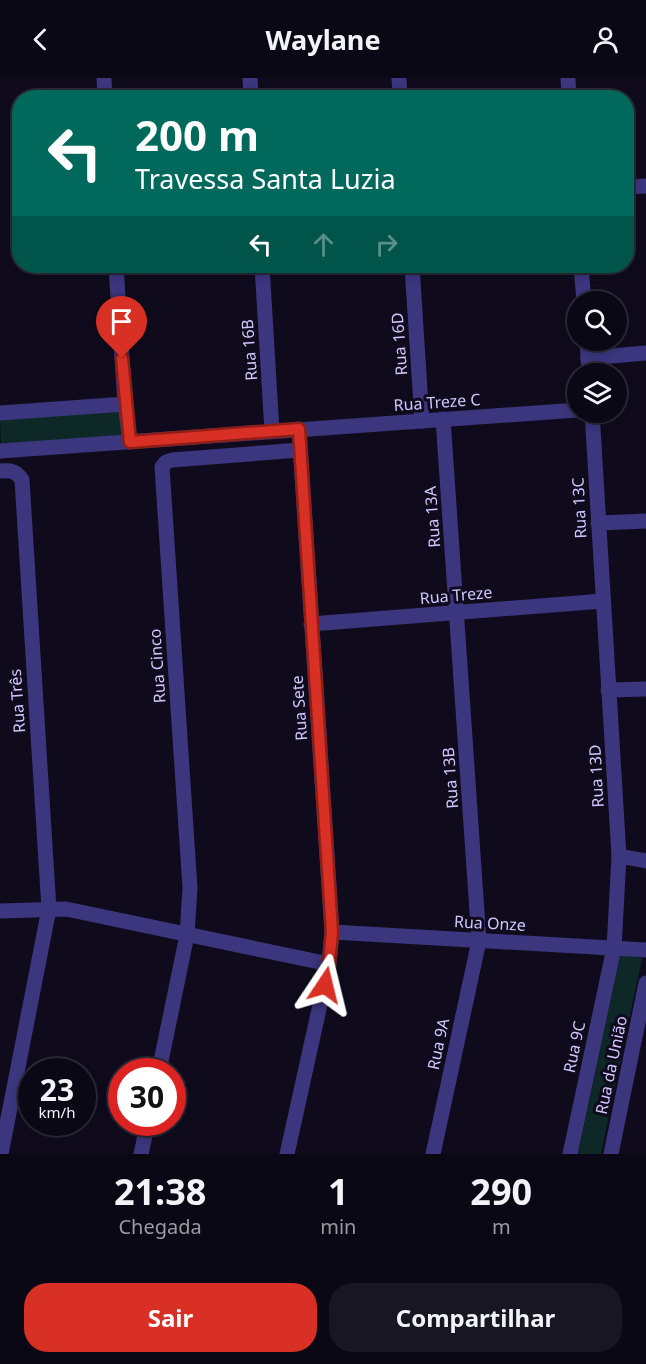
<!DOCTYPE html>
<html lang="pt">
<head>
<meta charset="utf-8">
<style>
  body { margin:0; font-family:"Noto Sans",sans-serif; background:#191623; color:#f1f3f6; height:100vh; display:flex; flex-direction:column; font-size:22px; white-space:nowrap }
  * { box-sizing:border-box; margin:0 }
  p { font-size:20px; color:#9a9aa1 }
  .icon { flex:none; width:33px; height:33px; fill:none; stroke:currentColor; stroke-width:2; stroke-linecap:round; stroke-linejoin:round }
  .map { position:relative; height:1076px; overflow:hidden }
  .drawer { display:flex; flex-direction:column; background:#0b0816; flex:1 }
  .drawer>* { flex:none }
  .guide { position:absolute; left:12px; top:12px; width:622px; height:183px; border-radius:24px; box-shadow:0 3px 9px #0003,0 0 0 2px #2b2935; background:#00695c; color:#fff; overflow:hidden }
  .tools { position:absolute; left:567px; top:213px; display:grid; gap:12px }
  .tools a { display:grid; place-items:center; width:60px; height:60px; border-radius:50%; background:#0b0816; box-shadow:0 3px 9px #0003,0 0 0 2px #2b2935; font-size:30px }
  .speed { position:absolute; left:18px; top:980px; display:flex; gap:12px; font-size:30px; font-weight:700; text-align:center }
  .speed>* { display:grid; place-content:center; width:78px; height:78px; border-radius:50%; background:#0b0816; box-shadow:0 3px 9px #0003,0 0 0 2px #2b2935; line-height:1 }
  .speed small { font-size:15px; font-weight:400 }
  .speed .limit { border:9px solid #d22; background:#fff; color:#111 }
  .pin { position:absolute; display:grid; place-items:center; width:51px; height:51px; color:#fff; margin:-62px -26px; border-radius:50% 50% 50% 0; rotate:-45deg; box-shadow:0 0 6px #0007 }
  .pin .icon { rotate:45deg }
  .me { position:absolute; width:66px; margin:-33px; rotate:10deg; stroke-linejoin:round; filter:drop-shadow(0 0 4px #0008) }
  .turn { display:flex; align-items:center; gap:21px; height:126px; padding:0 24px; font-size:27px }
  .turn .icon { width:78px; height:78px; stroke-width:2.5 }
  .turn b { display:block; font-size:42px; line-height:51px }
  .lanes { display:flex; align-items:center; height:57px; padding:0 24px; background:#0003; justify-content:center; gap:30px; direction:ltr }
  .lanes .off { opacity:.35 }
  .eta { display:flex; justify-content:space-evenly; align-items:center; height:102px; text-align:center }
  .eta b { font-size:36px; font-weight:700; line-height:42px }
  .cta { display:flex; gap:12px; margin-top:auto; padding:12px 24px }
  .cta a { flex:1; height:69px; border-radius:24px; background:#d93025; color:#fff; font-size:24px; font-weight:700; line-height:69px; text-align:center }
  .cta a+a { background:#191623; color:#f1f3f6 }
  header { display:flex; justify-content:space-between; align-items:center; height:78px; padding:0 24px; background:#0b0816; font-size:27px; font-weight:700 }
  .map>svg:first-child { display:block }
  .green { fill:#0e2727 }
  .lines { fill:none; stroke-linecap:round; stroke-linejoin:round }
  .street { stroke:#3b367d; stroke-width:15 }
  .route-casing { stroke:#8d1f18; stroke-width:15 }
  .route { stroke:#d93025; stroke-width:10 }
  .labels { text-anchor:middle; stroke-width:6; stroke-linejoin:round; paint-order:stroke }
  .street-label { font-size:16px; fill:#d0c7ff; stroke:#0f0b1d }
</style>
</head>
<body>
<header><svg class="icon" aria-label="back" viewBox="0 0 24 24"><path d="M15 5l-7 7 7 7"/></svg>Waylane<svg class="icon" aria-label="person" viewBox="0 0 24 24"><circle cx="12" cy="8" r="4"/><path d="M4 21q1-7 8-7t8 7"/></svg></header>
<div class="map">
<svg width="646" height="1076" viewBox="0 0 646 1076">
  <rect width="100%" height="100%" fill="#0f0b1d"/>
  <!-- green -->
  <g class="green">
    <path d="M132,331L135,360L1,369L0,342Z"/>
    <path d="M620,877L642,880L601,1076H578Z"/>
  </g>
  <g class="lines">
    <!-- street -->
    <g class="street">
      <path d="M104,0L105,20"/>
      <path d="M250,0L251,20"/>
      <path d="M399,0L400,20"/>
      <path d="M568,0L569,20"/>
      <path d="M627,109L646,108"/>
      <path d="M262,188L272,353"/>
      <path d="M412,188L422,343"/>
      <path d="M581,188L584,224"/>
      <path d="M587,262L589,296"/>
      <path d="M588,280L646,275"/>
      <path d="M125,326L130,364"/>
      <path d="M0,335L125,326L116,188"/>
      <path d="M0,373L578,332"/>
      <path d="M0,393C10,392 17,393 22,402L49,831L1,1076"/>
      <path d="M598,445L646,443"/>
      <path d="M311,546L603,523"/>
      <path d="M608,612L646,611"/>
      <path d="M619,778L646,783"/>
      <path d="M0,833L66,831L329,886"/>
      <path d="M332,854L646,872"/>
      <path d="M159,993L187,857L190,810L162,389L166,384L172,382L300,372"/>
      <path d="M141,1076L148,1044"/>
      <path d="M287,1076L329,886L332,854L299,351"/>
      <path d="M433,1076L479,863L443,341"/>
      <path d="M570,1076L614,870L619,778L592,334"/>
      <path d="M611,1076L646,905"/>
    </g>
  </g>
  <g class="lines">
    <!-- route casing -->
    <g class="route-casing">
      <path id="route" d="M122,280L130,364L299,351L332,854L329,886L325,907"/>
    </g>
    <!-- route -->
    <use href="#route" class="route"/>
  </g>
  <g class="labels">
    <!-- street labels -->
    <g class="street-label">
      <text transform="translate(399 266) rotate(-94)" y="6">Rua 16D</text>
      <text transform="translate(249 272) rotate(-94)" y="6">Rua 16B</text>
      <text transform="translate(437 324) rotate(-4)" y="6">Rua Treze C</text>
      <text transform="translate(579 430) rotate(-93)" y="6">Rua 13C</text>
      <text transform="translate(432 439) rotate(-94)" y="6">Rua 13A</text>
      <text transform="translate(456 517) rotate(-5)" y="6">Rua Treze</text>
      <text transform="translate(157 588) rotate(-94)" y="6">Rua Cinco</text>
      <text transform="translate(17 623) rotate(-94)" y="6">Rua Três</text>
      <text transform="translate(299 630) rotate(-94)" y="6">Rua Sete</text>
      <text transform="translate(596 698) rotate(-93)" y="6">Rua 13D</text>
      <text transform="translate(450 700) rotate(-94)" y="6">Rua 13B</text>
      <text transform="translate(490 845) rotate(3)" y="6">Rua Onze</text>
      <text transform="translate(438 966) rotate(-78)" y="6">Rua 9A</text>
      <text transform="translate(574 969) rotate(-78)" y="6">Rua 9C</text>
      <text transform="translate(611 987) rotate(-78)" y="6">Rua da União</text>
    </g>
  </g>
</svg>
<div class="tools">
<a><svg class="icon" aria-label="search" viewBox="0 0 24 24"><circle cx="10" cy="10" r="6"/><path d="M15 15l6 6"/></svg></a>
<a><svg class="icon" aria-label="layers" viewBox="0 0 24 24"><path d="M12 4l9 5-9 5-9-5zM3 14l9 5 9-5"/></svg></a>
</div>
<div class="speed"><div>23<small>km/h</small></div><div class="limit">30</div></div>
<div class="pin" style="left:122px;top:280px;background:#d93025"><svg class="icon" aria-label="arrive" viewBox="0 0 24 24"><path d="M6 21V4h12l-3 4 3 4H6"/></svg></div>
<svg class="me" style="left:325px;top:907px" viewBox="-20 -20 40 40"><path d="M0-17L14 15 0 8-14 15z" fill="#d93025" stroke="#fff" stroke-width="4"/></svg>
<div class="guide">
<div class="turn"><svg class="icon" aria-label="left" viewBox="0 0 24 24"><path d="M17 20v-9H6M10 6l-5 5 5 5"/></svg><div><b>200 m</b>Travessa Santa Luzia</div></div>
<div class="lanes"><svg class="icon" aria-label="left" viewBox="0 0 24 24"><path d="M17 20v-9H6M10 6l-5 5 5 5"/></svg><svg class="icon off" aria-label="ahead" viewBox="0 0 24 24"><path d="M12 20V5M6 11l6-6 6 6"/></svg><svg class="icon off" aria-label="right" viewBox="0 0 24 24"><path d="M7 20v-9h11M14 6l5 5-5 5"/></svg></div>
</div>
</div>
<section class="drawer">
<div class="eta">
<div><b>21:38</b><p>Chegada</p></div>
<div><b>1</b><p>min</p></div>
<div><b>290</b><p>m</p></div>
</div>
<div class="cta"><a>Sair</a><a>Compartilhar</a></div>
</section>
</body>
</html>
